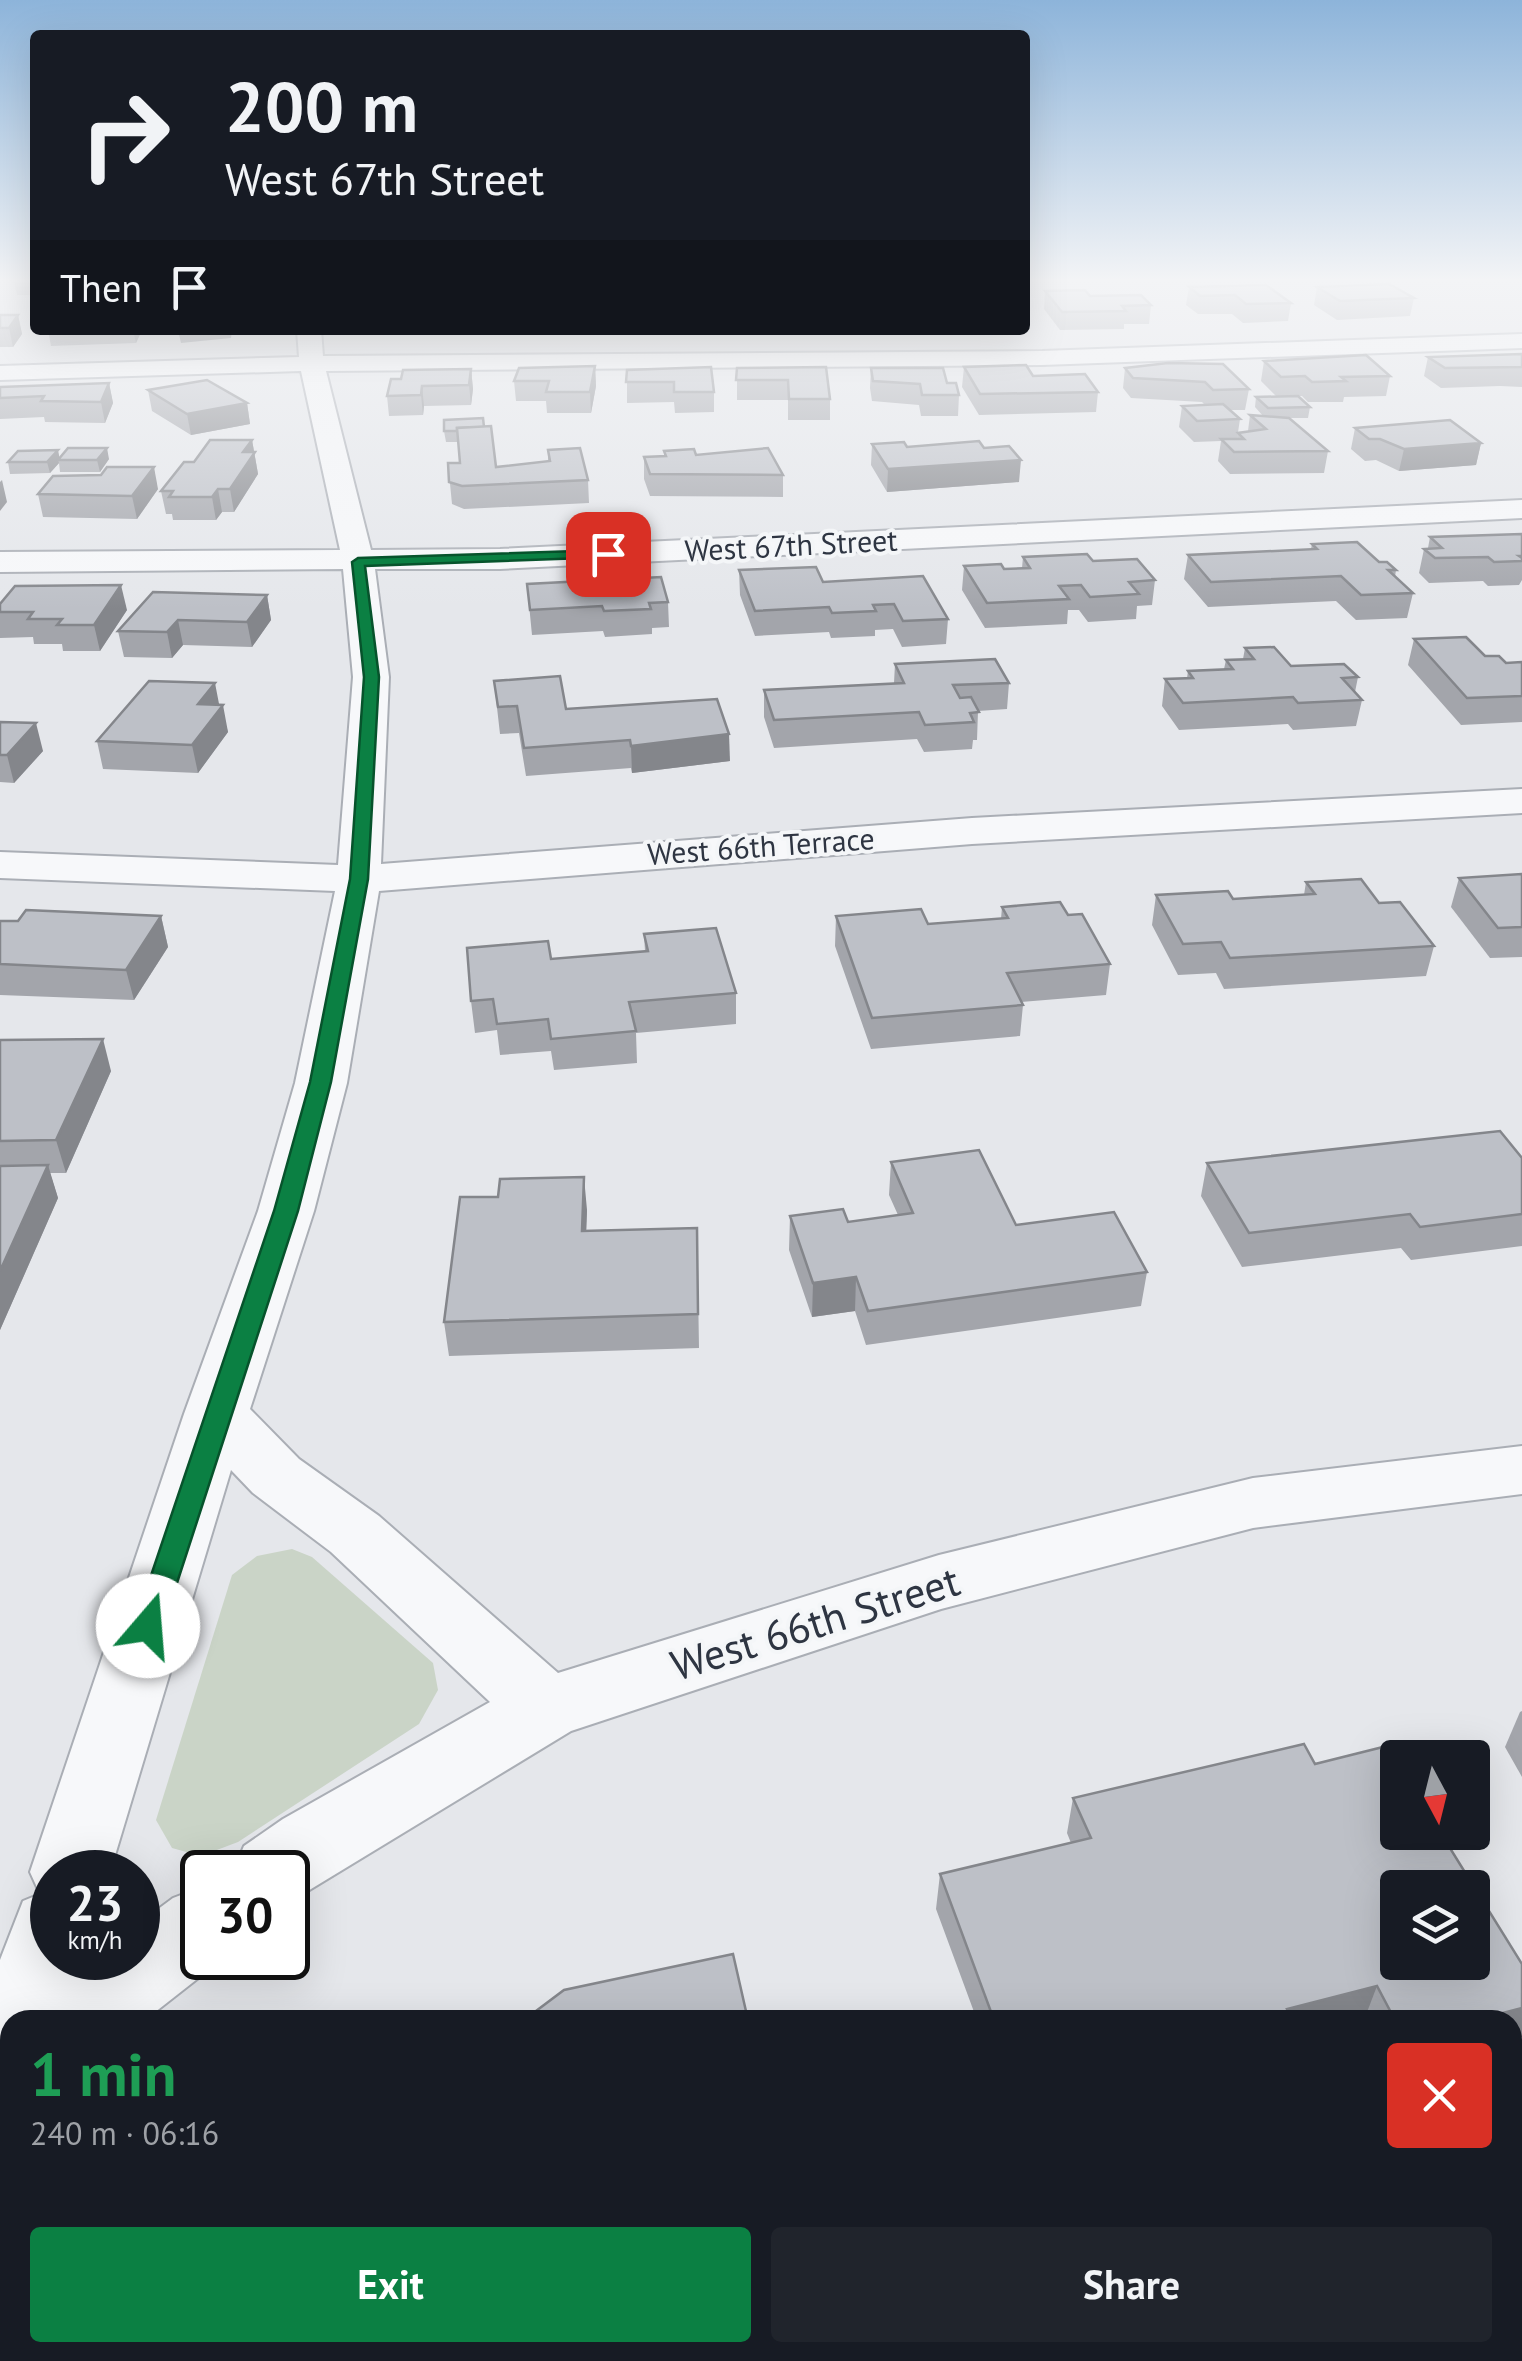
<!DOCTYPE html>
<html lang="en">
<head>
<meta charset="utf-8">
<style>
  body { margin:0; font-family:"PT Sans",sans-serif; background:#20242c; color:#f1f3f6; height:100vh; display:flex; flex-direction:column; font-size:38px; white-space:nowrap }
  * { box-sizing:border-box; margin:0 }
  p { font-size:32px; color:#9ea1a6 }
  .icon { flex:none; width:55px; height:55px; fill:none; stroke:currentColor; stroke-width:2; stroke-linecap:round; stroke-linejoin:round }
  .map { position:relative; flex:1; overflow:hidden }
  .details { position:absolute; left:0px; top:2010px; width:1522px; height:352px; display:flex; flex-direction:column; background:#171b24; border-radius:30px 30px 0 0; box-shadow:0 10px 40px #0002 }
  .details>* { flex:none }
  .top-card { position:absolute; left:30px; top:30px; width:1000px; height:305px; border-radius:10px; box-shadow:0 10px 40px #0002; background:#171b24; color:#f1f3f6; overflow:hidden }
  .needle { width:65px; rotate:173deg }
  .controls { position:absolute; left:1380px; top:1740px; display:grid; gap:20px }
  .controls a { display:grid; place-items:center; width:110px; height:110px; border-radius:10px; background:#171b24; box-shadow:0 10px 40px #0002; font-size:50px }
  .speed { position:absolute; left:30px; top:1850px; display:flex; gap:20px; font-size:50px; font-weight:700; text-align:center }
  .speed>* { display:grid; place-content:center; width:130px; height:130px; border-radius:50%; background:#171b24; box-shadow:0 10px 40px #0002; line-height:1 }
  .speed small { font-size:25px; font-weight:400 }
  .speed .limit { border:5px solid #111; border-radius:15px; background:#fff; color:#111 }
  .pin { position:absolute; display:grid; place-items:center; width:85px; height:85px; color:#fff; margin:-42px; border-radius:20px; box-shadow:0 5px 15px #0006 }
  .me { position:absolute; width:110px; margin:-55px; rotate:18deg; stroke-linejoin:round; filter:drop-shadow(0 0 8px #0008) }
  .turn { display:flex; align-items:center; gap:35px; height:210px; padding:0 30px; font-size:45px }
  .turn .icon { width:130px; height:130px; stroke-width:2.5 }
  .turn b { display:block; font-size:70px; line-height:85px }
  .then { display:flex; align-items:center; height:95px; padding:0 30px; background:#0003; gap:20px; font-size:38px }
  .round { display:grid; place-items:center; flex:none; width:105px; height:105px; border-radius:10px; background:#20242c }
  .head { display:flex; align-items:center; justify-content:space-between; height:170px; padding:0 30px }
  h1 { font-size:60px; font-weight:600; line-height:75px; color:#1e9e55 }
  .button { display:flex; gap:20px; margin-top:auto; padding:20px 30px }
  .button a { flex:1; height:115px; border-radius:10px; background:#0b8043; color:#fff; font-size:40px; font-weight:600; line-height:115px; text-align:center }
  .button a+a { background:#20242c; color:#f1f3f6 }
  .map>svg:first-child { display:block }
  .green { fill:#cad4c7 }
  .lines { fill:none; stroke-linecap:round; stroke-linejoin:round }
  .minor-casing { stroke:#aaaeb5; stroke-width:4 }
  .minor { fill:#f7f8fa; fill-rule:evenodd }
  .wall { fill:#a3a5ab }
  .shaded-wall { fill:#84868b }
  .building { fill:#bdc0c7; stroke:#84868b; stroke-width:2.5; fill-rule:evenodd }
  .route { fill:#0b8043; stroke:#07532c; stroke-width:2.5 }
  .labels { text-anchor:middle; stroke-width:8; stroke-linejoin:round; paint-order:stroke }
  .far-street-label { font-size:30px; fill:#2e3542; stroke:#f4f6f8 }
  .near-street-label { font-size:42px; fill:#2e3542; stroke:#f4f6f8 }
</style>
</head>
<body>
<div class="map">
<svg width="1522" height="2361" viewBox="0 0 1522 2361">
  <rect width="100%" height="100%" fill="#e5e7eb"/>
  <!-- green -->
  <path class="green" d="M292,1549L312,1557L433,1663L438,1690L419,1724L238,1842L201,1856L172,1848L156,1820L232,1575L257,1556Z"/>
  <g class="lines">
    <!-- minor casing -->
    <g class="minor-casing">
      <path id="minor" d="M297,330H321L323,356L1042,351L1522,334V348L1042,365L326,371L371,550L500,549L1522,500V518L500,569H375L389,677L381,864L972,818L1522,789V813L972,844L379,891L347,1083L314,1211L250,1409L299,1459L379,1516L558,1673L939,1555L1253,1478L1522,1446V1494L1253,1528L941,1609L571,1731L288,1903V1872H233L244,1846L283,1819L490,1702L331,1552L253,1493L231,1470L110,1872H52V1958H85L83,1964L91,1958H138V1924L173,1898L202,1887V1958H224L145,2020H10V2130L0,2134V1960L23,1901L40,1894L30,1872L184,1414L258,1211L295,1083L335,891L0,878V852L338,865L353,677L343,569L0,572V552L340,550L301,371L0,380V366L299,357Z"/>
    </g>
    <!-- minor -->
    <use href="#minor" class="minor"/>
  </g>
  <!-- wall -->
  <g class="wall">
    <path d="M2,279H35V295H17L14,281H2Z"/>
    <path d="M1189,287L1291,303L1288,321L1243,323L1232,314H1198L1186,305Z"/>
    <path d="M1317,287L1414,298L1410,316L1337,320L1314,305Z"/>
    <path d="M1045,291L1151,305L1149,324H1124V329L1060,330L1044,309Z"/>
    <path d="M1025,306L1028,310L1026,329H1025Z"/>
    <path d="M0,315H18L22,334L13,347H0Z"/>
    <path d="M48,330H142L136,343L51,346Z"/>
    <path d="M521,330H607L522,331Z"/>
    <path d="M1522,354V387L1500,386L1441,388L1424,376L1428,357Z"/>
    <path d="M1264,361L1390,376L1386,396L1344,397L1343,402H1308L1302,396H1299L1310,407L1308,418H1290L1328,451L1324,473L1230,474L1218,461L1221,441L1194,442L1179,427L1182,406L1205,405L1202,402L1131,398L1123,388L1125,368L1249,389L1245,410H1230L1240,419L1237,439L1238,433L1248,431L1250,415L1263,416L1255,407L1256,397L1276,396L1261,381Z"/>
    <path d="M595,366L596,386L591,413H547L546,401H516L514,381Z"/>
    <path d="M826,367L830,399V420H788V400H737V368Z"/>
    <path d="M964,367L1033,376L1098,392L1096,412L979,415L962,387Z"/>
    <path d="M871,368L947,383L959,395L958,416H921L919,405L872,401L870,388Z"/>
    <path d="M471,369L473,389L471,405L424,406L423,415L389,416L387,396L401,379Z"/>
    <path d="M627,370L714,392V412L675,413L674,402L627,403Z"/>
    <path d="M109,383L113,403L105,423L45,422L44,417L0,419V387Z"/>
    <path d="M148,390L247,403L250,424L191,435L152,411Z"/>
    <path d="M484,427L496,467L548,462V450L588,480L589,503L464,509L452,504L448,463H460L458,442H446L444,431Z"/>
    <path d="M1355,428L1481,443L1476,465L1399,471L1376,460L1365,461L1351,449Z"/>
    <path d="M252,440L258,474L234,512H222L216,520H173L172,514H166L161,491L194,462Z"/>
    <path d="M872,444L907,447L984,448L1019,482L887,492L871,465Z"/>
    <path d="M664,451L696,455L783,475V497L650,496L644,479V457L664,456Z"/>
    <path d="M60,458L109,459L100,472H60L59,463L50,473L10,474L8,462Z"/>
    <path d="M158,489L137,519L43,517L38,494Z"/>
    <path d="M1522,534V580L1519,585L1488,586L1483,581L1429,583L1419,573L1424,549L1428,548L1430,537Z"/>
    <path d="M1312,544L1379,562L1396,570L1395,577L1413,593L1407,618L1356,620L1336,601L1208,607L1184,579L1188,555L1311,549Z"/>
    <path d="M1023,557L1093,561L1155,580L1152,605L1137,606L1136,619L1088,622L1079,610H1068L1067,624L985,628L962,590L964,566L1004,569L1022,568Z"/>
    <path d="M739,570L823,582L948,619L946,644L902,647L893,629L875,630V636L831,638L829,632L755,636L740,595Z"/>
    <path d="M527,584L668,602L669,627L652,628V634L605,637L603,631L532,635Z"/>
    <path d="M267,595L271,620L252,647L183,645L172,658L124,657L118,631Z"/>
    <path d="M0,604L127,610L100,651H63L62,644H34L33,637L0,638Z"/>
    <path d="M1414,639L1506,663L1522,662V722L1461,725L1408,665Z"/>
    <path d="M1245,648L1291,666L1358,677L1355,692L1362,700L1356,726L1293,730L1288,724L1179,730L1162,706L1165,679L1187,678L1188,671L1224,669L1226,660L1243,659Z"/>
    <path d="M895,664L1009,683L1007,709L978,711L977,740H973L972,749L924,752L917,739L774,748L764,717V690L894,683Z"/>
    <path d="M494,681L566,709L730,761L632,773L631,768L526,776L519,733L500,734Z"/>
    <path d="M219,704L228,732L198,773L103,769L97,741Z"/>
    <path d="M0,722L43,751L14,783L0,782Z"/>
    <path d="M1522,874V957L1490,958L1451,907L1459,878Z"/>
    <path d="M1306,882L1379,903L1434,946L1426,976L1224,989L1216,973L1178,975L1152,925L1156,895L1233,899L1304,895Z"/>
    <path d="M1002,907L1068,915L1110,964L1106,995L1021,1002L1023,1005L1020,1036L871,1049L835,946L836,916L928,924L1001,919Z"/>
    <path d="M161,916L168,947L134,1000L0,995V921Z"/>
    <path d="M644,934L736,993V1024L636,1033L637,1063L554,1070L551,1051L500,1055L497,1030L475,1033L471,1001L551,959L645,951Z"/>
    <path d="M0,1040L111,1071L66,1173H50L58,1198L0,1330Z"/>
    <path d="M1522,1158V1246L1411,1260L1401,1248L1242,1267L1201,1196L1207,1163Z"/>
    <path d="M891,1162L1016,1225L1147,1272L1141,1306L866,1345L855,1311L812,1317L789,1250L790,1216L848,1222L898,1215L889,1195Z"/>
    <path d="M587,1210L586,1231L697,1228L699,1348L449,1356L444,1322Z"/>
    <path d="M1522,1711V1777L1505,1747L1520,1712Z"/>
    <path d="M1315,1764L1512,2020H977L936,1909L940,1874L1071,1843L1067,1833L1073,1798Z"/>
    <path d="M280,2352H471L467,2361H297Z"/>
  </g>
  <!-- shaded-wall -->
  <g class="shaded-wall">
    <path d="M18,315L22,334L13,347L9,328Z"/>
    <path d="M133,330H142L136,343Z"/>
    <path d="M178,330H232L231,338L181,343Z"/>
    <path d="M392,330H460L393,334Z"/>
    <path d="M595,366L596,386L591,413L590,392Z"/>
    <path d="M471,369L473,389L471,405L469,385Z"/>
    <path d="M109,383L113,403L105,423L101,402Z"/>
    <path d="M422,386L424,406L423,415L421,395Z"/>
    <path d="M247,403L250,424L191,435L187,414Z"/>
    <path d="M252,440L258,474L234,512L230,489L243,452Z"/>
    <path d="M1481,443L1476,465L1399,471L1404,449Z"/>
    <path d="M107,448L109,459L100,472L97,460Z"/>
    <path d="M58,450L60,460H58L59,463L50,473L47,462Z"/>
    <path d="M1021,460L1019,482L887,492L888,469Z"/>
    <path d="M154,467L158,489L137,519L132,496Z"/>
    <path d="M2,480L7,502L0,511V482Z"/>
    <path d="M218,489L222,512L216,520L212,497Z"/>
    <path d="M121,585L127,610L100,651L94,625Z"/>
    <path d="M267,595L271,620L252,647L247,622Z"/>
    <path d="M178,620L183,645L172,658L167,632Z"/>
    <path d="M215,683L220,709L223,705L228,732L198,773L192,745L198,704Z"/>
    <path d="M36,723L43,751L14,783L7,755Z"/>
    <path d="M729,734L730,761L632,773L631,746Z"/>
    <path d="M161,916L168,947L134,1000L126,970Z"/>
    <path d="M103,1039L111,1071L66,1173L56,1140Z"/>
    <path d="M48,1165L58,1198L0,1330V1271Z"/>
    <path d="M584,1177L587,1210L585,1265L582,1231Z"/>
    <path d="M856,1277L855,1311L812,1317L813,1283Z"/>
    <path d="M1377,1986L1364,2020H1283L1287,2009Z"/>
    <path d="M1522,2008V2037L1512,2040V2020H1476Z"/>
    <path d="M449,2352H471L467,2361H445Z"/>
  </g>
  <!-- building -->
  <g class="building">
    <path d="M1389,284L1414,298L1340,301L1317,287Z"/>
    <path d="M1266,285L1291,303L1246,304L1235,295L1200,296L1189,287Z"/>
    <path d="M1085,290L1090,296L1141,295L1151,305L1122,306L1126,311L1062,312L1045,291Z"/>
    <path d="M0,315H18L9,328H0Z"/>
    <path d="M1522,354V367L1445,368L1428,357Z"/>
    <path d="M1366,355L1390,376L1341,377L1346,381L1312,382L1305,376L1281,377L1264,361Z"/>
    <path d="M1168,363L1223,364L1249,389L1213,390L1205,382L1133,378L1125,368Z"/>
    <path d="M1026,365L1033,376L1085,374L1098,392L980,394L964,367Z"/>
    <path d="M595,366L590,392H546L549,381H514L519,368Z"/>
    <path d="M711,367L714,392H674V382H626L627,370Z"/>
    <path d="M826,367L830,399H789L788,380H736L737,368Z"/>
    <path d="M871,368H943L947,383H956L959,395H922L920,384L873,381Z"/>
    <path d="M471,369L469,385L422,386L421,395L387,396L391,379H401L403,370Z"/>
    <path d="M207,380L247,403L187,414L148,390Z"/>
    <path d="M109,383L101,402L41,401L44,396L0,398V387Z"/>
    <path d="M1298,396L1310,407L1268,408L1256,397Z"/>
    <path d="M1223,404L1240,419L1197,421L1182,406Z"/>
    <path d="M1250,415L1289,418L1328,451L1234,452L1221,439H1244L1238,433L1266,429Z"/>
    <path d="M483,418L484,427L457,428V431H444V420Z"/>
    <path d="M1450,420L1481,443L1404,449L1380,439H1369L1355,428Z"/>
    <path d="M491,426L496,467L550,461L548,450L580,448L588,480L462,486L449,482L448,463H460L457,428Z"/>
    <path d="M210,440H252L243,452H255L230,489H218L212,497H169L173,491H161L184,462H194Z"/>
    <path d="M979,441L984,448L1009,446L1021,460L888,469L872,444L904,442L907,447Z"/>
    <path d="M68,448H107L97,460H58Z"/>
    <path d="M768,448L783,475L650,474L644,457L666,456L664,451L694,449L696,455Z"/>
    <path d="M58,450L47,462H8L18,451Z"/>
    <path d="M107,467H154L132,496L38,494L53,476L101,475Z"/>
    <path d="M1522,534V556H1519L1522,558V561L1494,562L1488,557L1435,558L1424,549L1442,548L1430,537Z"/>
    <path d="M1357,542L1379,562H1387L1396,570H1388L1413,593L1361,595L1341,576L1211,582L1188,555L1317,549L1312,544Z"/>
    <path d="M1087,554L1093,561L1137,559L1155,580L1129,582L1139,594L1090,597L1081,585L1059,586L1069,599L987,603L964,566L1001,564L1004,569L1030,568L1023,557Z"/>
    <path d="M816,567L823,582L923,576L948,619L903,621L894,604L873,605L876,611L832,613L829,607L755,611L739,570Z"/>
    <path d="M661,577L668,602L649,603L651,609L604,611L602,606L530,610L527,584Z"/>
    <path d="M121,585L94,625H57L62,619H28L33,612H0V604L15,586Z"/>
    <path d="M153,592L267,595L247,622L178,620L167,632L118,631Z"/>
    <path d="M1466,637L1485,656H1499L1506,663L1522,662V696L1467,698L1414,639Z"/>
    <path d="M1274,647L1291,666L1344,664L1358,677L1342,678L1362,700L1298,703L1293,697L1183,703L1165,679L1193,678L1188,671L1233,669L1226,660L1254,659L1245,648Z"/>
    <path d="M995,659L1009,683L953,685L960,698L971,697L979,712L970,713L974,722L925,725L919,712L774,720L764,690L904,683L895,664Z"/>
    <path d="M560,676L566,709L717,699L729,734L631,746L630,740L524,748L517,706L498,707L494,681Z"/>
    <path d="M149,681L215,683L198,704L223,705L192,745L97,741Z"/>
    <path d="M0,722L36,723L7,755H0Z"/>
    <path d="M1522,874V927L1498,928L1459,878Z"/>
    <path d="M1361,879L1379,903L1400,902L1434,946L1230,958L1221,942L1183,944L1156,895L1228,891L1233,899L1315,894L1306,882Z"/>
    <path d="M1060,902L1068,915L1082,914L1110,964L1007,973L1023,1005L872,1018L836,916L921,909L928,924L1008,918L1002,907Z"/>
    <path d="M26,910L161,916L126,970L0,964V921H18Z"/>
    <path d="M716,928L736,993L629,1002L636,1031L551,1039L548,1019L497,1024L493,999L471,1001L467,948L548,941L551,959L648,951L644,934Z"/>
    <path d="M103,1039L56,1140L0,1141V1040Z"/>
    <path d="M1500,1131L1522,1158V1214L1420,1227L1410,1214L1249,1233L1207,1163Z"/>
    <path d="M979,1150L1016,1225L1114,1212L1147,1272L868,1311L856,1277L813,1283L790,1216L843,1209L848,1222L913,1213L891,1162Z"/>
    <path d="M48,1165L0,1271V1166Z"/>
    <path d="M584,1177L582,1231L697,1228L698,1314L444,1322L460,1197H498L500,1179Z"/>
    <path d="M1304,1744L1315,1764L1387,1746L1398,1763V1832H1440L1522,1964V2008L1476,2020H1395L1377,1986L1287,2009L1293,2020H994L940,1874L1091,1838L1073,1798ZM1398,1888H1472V1962H1398Z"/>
    <path d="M733,1954L748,2020H524L564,1990Z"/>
    <path d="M331,2352H449L445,2361H348Z"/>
  </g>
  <!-- sky -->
  <linearGradient id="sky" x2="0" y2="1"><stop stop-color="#8db4da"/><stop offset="0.46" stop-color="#f3f4f6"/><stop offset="1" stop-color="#f3f4f6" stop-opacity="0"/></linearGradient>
  <rect width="1522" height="609" fill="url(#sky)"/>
  <!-- route -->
  <path class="route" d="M608,550L612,551V557L365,566L379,677L368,879L331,1082L298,1211L163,1626L159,1634L148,1637L138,1634L134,1626L274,1211L310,1082L350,879L364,677L352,562L358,558Z"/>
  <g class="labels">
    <!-- far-street labels -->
    <g class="far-street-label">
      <text transform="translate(791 546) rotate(-3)" y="10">West 67th Street</text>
      <text transform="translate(761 847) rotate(-4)" y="10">West 66th Terrace</text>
    </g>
    <!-- near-street labels -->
    <g class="near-street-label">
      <text transform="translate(815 1623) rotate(-17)" y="15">West 66th Street</text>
    </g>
  </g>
</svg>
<div class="controls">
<a><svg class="needle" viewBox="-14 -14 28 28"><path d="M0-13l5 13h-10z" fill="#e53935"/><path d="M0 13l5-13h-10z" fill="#9ea1a6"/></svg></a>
<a><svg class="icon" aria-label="layers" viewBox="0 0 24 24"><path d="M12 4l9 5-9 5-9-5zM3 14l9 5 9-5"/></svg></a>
</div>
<div class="speed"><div>23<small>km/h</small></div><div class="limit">30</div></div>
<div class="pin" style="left:608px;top:554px;background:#d93025"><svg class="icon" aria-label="arrive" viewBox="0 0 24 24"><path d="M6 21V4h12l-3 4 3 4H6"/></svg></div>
<svg class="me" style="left:148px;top:1626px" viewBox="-20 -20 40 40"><circle r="19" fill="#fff"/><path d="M0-13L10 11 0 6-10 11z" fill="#0b8043"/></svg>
<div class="top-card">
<div class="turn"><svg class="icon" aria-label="right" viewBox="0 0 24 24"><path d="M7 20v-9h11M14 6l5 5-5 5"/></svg><div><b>200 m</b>West 67th Street</div></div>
<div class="then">Then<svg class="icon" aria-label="arrive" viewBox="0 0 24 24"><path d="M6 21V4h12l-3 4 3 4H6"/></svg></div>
</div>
<section class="details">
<div class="head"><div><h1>1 min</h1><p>240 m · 06:16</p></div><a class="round" style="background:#d93025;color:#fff"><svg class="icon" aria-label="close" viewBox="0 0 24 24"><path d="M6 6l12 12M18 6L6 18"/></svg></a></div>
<div class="button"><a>Exit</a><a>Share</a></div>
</section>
</div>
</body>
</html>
